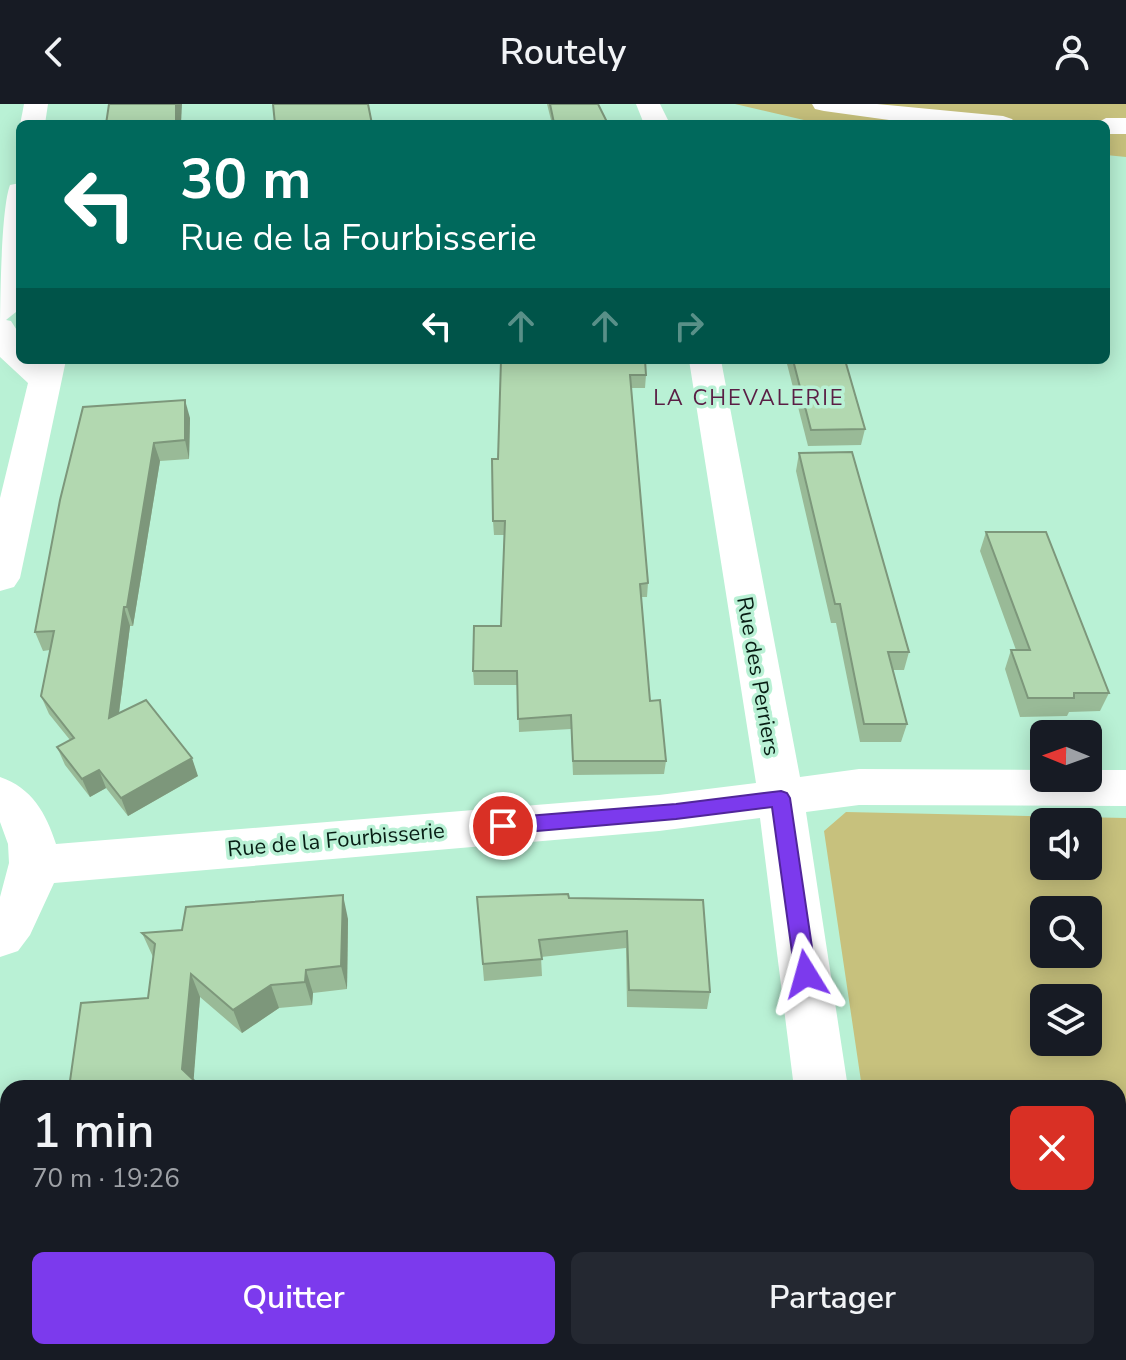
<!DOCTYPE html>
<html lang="fr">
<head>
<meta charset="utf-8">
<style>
  body { margin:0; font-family:"Nunito Sans",sans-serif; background:#242831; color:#f1f3f6; height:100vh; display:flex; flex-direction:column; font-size:30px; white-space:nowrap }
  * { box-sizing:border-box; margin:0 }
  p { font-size:26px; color:#9ea1a6 }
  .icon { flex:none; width:44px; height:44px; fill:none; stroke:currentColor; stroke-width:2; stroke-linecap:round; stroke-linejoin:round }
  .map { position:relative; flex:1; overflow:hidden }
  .details { position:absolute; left:0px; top:976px; width:1126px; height:280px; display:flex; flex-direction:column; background:#171b24; border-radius:24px 24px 0 0; box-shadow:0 4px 20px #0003 }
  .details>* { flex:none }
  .top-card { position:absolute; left:16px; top:16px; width:1094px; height:244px; border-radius:12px; box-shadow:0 4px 20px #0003; background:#00695c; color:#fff; overflow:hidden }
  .needle { width:52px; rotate:271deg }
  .controls { position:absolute; left:1030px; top:616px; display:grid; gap:16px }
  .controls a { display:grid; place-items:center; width:72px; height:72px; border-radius:12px; background:#171b24; box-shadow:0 4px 20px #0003; font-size:40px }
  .pin { position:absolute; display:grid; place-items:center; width:68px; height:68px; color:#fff; margin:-34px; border:4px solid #fff; border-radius:50%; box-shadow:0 2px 8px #0007 }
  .me { position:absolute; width:88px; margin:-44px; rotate:352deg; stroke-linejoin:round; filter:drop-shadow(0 0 6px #0008) }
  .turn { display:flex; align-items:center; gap:28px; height:168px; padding:0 32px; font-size:36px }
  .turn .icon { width:104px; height:104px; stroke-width:2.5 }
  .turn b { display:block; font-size:56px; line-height:68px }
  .lanes { display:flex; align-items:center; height:76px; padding:0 32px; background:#0003; justify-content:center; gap:40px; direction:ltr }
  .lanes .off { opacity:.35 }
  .round { display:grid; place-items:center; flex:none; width:84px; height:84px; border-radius:12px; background:#242831 }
  .headline { display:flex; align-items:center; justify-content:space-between; height:136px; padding:0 32px }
  h1 { font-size:48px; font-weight:600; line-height:60px }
  .primary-button { display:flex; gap:16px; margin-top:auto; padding:16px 32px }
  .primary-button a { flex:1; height:92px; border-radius:12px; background:#7c3aed; color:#fff; font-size:32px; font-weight:600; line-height:92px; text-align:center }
  .primary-button a+a { background:#242831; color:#f1f3f6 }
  header { display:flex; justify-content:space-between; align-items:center; height:104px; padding:0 32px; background:#171b24; font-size:36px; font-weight:600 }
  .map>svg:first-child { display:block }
  .green { fill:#c7c17d; fill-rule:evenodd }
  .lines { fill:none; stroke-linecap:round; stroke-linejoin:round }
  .minor { fill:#fff; fill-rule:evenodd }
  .motorway { fill:#fff; fill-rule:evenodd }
  .wall { fill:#99ba97 }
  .shaded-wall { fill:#7d977b }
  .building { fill:#b2d8b0; stroke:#7d977b; stroke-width:2 }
  .route { fill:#7c3aed; stroke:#51269a; stroke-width:2 }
  .labels { text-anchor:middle; stroke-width:7; stroke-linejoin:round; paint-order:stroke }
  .far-quarter-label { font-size:22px; letter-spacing:2px; fill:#5a1e45; stroke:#b9f1d5 }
  .street-label { font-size:22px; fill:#071d14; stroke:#b9f1d5 }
</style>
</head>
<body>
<header><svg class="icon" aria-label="back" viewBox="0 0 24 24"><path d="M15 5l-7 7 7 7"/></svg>Routely<svg class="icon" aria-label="person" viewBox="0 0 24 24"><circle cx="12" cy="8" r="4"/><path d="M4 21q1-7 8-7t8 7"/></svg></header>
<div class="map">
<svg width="1126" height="1256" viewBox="0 0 1126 1256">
  <rect width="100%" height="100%" fill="#b9f1d5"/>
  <!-- green -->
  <g class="green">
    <path d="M735,0H1126V53L1106,51V20H821Z"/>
    <path d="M846,708L1126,714V1256H903L902,1248H1118V984H862L824,727ZM1044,718H1088V762H1044ZM1044,806H1088V850H1044ZM1044,894H1088V938H1044Z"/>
  </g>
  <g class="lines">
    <!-- minor -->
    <g class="minor">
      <path d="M24,0H48L45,20L20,21Z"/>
      <path d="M636,0H660L670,20H644Z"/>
      <path d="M20,79V178L16,208L6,216L11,217L20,231V256H66L20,474L14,483L0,487V394L28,279L0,253C0,216 0,108 10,81Z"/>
      <path d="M689,256H721L800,673L859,665L1044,666V674H1088V666H1126V702L859,701L806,708L848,984H794L760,714L659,727L54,779L30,831L18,847L0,853V793L9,759L8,740L0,718V673C32,684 46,709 56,740L659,691L756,679Z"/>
      <path d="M826,1248H888L890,1256H826Z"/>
    </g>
    <!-- motorway -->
    <g class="motorway">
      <path d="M812,0H877L1003,12L1012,15L1016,20H918L824,7L815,5Z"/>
      <path d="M1106,14H1126V30H1106V20H1095Z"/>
    </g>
  </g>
  <!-- wall -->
  <g class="wall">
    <path d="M547,0H598L608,20H552Z"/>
    <path d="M501,256L646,271L645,284H631L648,479L647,493H641L650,597L666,657L664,670L573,671L571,625L519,628L518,581H474L473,567L501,522L504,431H494L493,417L498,355Z"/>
    <path d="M786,256H845L865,325L861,341L808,342Z"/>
    <path d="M190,314L189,355L160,357L133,522H130L119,609L198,672L128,712L106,684L90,693L65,661L57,643L70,636L49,610L41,592L50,546L43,547L35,528L60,396Z"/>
    <path d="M799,349L909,548L904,566H892L907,620L901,638H860L836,519H831L796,367Z"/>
    <path d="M986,428L1109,589L1100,607L1069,608L1067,612L1020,613L1005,565L1011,546H1016L980,447Z"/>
    <path d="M477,793L703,796L710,888L707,905L627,903L626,844L541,853L542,872L484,877Z"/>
    <path d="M348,815L347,885L313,889L312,901L279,904L242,929L200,893L193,976L69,984L148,894L153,853L142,829Z"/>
  </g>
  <!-- shaded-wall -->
  <g class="shaded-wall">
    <path d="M176,0H182L181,20H176Z"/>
    <path d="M185,296L190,314L189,355L185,336Z"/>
    <path d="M154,339L160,357L133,522L127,503Z"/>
    <path d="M124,503L130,522L116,632L109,614Z"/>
    <path d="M192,654L198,672L128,712L121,694Z"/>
    <path d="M99,666L106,684L90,693L82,675Z"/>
    <path d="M343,791L348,815L347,885L341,862Z"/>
    <path d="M306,866L313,889L312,901L305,878Z"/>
    <path d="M191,870L200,893L193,984L182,965Z"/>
    <path d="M271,881L279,904L242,929L233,906Z"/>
    <path d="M205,1248H212L214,1256H200Z"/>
  </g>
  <!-- building -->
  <g class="building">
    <path d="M109,0H176V20H106Z"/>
    <path d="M273,0H368L372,20H275Z"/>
    <path d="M550,0H598L608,20L554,19Z"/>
    <path d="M501,256H645L646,271H630L648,479L640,480L650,597L660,596L666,657H573L571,611L518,615L517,567H473L474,522H501L505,417H493L492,355H498Z"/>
    <path d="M793,256H845L865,325L811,326Z"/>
    <path d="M185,296V336L154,339L127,503H124L109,614L146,596L192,654L121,694L99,666L82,675L57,643L74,634L41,592L54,527L35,528L60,396L83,303Z"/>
    <path d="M852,348L909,548H888L907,620H864L840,500H835L799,349Z"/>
    <path d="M986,428H1046L1109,589H1074V594H1028L1011,546H1030Z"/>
    <path d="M568,790L569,794L703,796L710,888L629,886L627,827L539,836L542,855L483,860L477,793Z"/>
    <path d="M343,791L341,862L306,866L305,878L271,881L233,906L191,870L182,965L202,984H69L81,899L148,894L155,840L142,829L182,826L186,803Z"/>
    <path d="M66,1248H205L206,1253L200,1256H67Z"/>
    <path d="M598,1248H724L725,1256H598Z"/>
  </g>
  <!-- route -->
  <path class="route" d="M781,687L787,689L790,694L816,870L813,877L806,880L798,877L795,870L772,703L676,715L503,730L496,727L493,722L496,717L503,714L676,700Z"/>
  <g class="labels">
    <!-- far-quarter labels -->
    <g class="far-quarter-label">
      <text x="749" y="301">LA CHEVALERIE</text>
    </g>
    <!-- street labels -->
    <g class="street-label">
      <text transform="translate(759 572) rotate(80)" y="8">Rue des Perriers</text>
      <text transform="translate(336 735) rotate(-5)" y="8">Rue de la Fourbisserie</text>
    </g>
  </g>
</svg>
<div class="controls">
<a><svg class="needle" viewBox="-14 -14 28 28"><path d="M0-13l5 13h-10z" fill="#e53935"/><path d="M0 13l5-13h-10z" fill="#9ea1a6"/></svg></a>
<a><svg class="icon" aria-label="sound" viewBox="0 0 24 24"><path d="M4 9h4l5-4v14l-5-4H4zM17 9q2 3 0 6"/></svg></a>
<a><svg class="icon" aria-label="search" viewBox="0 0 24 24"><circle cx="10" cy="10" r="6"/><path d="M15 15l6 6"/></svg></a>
<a><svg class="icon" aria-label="layers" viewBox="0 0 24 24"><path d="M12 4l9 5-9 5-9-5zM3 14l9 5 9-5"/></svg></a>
</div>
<div class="pin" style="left:503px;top:722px;background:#d93025"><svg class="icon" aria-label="arrive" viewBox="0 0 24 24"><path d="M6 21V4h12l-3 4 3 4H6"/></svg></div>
<svg class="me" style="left:806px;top:870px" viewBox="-20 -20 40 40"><path d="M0-17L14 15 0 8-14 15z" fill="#7c3aed" stroke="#fff" stroke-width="4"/></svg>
<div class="top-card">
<div class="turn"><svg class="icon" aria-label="left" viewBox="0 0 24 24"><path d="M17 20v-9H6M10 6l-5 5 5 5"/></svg><div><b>30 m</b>Rue de la Fourbisserie</div></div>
<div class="lanes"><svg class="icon" aria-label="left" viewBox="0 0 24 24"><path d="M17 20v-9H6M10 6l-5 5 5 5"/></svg><svg class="icon off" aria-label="ahead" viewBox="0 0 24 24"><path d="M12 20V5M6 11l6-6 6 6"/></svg><svg class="icon off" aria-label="ahead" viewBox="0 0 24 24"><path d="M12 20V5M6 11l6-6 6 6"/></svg><svg class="icon off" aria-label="right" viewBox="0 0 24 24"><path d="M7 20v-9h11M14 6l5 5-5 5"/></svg></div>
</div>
<section class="details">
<div class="headline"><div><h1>1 min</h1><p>70 m · 19:26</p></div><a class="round" style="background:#d93025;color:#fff"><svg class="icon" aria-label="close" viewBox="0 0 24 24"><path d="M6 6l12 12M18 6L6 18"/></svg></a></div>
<div class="primary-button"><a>Quitter</a><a>Partager</a></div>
</section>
</div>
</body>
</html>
